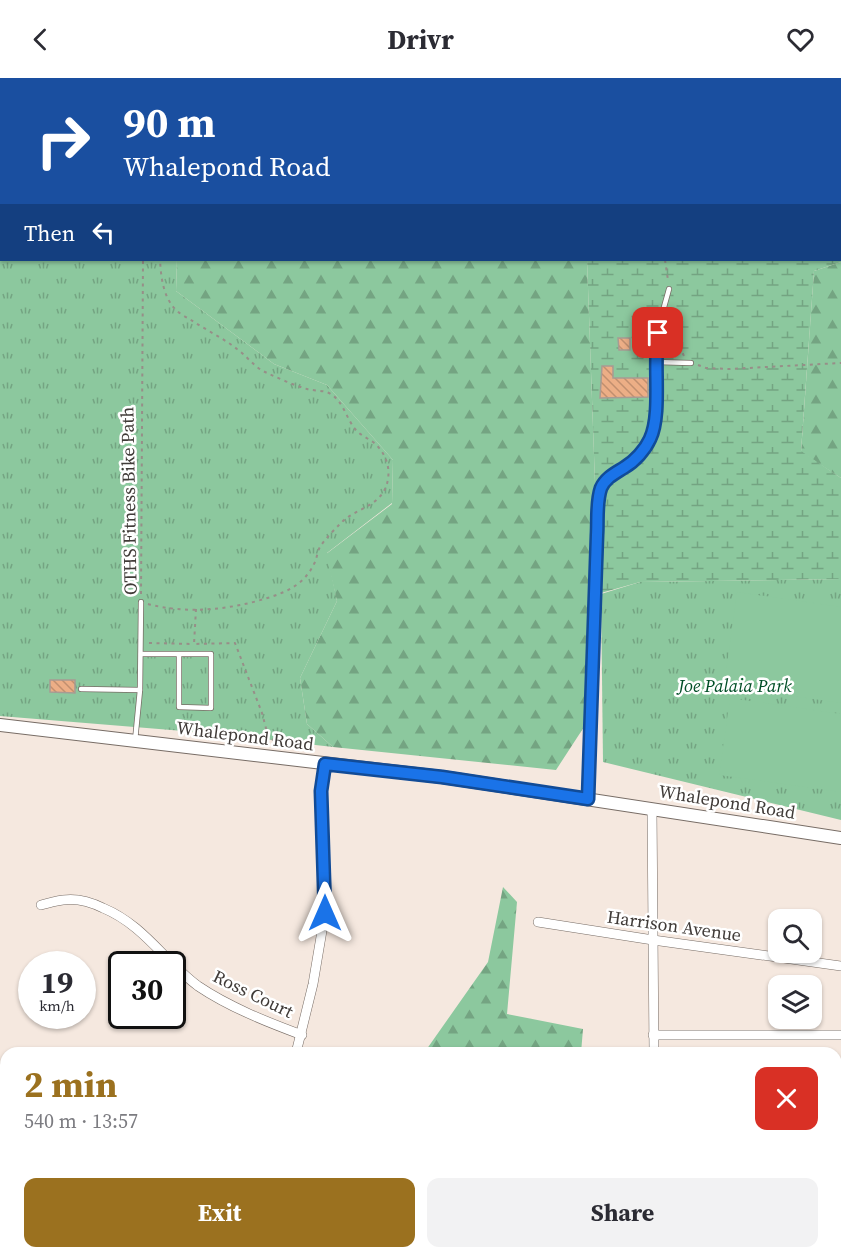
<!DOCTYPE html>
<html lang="en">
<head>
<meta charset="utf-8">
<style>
  body { margin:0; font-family:"Source Serif 4",serif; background:#f2f2f3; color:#2b2b33; height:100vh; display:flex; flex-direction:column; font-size:22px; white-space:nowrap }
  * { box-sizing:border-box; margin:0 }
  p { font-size:20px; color:#7c7c81 }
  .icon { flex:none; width:33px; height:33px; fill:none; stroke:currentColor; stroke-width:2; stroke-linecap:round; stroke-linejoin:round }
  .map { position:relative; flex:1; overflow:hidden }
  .sheet { position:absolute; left:0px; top:969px; width:842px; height:212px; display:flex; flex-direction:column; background:#fff; border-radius:18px 18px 0 0; box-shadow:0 2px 4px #0004 }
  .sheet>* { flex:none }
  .top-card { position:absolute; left:0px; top:0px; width:842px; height:183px; box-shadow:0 2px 4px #0004; background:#1a4fa0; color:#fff; overflow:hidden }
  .buttons { position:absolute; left:768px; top:831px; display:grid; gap:12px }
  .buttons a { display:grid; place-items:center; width:54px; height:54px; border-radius:12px; background:#fff; box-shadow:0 2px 4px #0004; font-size:30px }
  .speed { position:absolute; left:18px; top:873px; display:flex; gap:12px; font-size:30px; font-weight:700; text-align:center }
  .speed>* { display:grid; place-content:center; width:78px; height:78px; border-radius:50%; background:#fff; box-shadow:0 2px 4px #0004; line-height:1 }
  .speed small { font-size:15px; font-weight:400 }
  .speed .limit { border:3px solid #111; border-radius:9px; background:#fff; color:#111 }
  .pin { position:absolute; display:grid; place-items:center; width:51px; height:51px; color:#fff; margin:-26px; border-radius:12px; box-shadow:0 3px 9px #0006 }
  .me { position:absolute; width:66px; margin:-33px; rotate:0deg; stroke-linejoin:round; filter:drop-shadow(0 0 4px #0008) }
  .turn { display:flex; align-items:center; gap:21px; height:126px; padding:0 24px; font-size:27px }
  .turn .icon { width:78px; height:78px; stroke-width:2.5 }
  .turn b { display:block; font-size:42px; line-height:51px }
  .then { display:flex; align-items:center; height:57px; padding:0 24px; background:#0003; gap:12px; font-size:22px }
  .round { display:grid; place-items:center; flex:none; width:63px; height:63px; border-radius:12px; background:#f2f2f3 }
  .headline { display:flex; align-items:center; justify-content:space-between; height:102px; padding:0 24px }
  h1 { font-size:36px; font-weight:700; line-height:45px; color:#9b711f }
  .button { display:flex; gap:12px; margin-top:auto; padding:12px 24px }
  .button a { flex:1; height:69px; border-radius:12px; background:#9b711f; color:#fff; font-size:24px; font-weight:700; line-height:69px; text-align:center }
  .button a+a { background:#f2f2f3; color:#2b2b33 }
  header { display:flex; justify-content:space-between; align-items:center; height:78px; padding:0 24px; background:#fff; font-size:27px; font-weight:700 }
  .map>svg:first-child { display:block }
  .grass { fill:url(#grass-tufts) }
  .forest { fill:url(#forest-firs) }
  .wetland { fill:url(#wetland-marsh) }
  .pitch { fill:#8cc89e }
  .building { fill:url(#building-back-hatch); stroke:#a79b93; stroke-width:1.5 }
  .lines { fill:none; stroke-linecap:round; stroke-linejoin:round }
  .service-casing { stroke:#776c65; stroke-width:6 }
  .minor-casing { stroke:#776c65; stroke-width:10 }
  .tertiary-casing { stroke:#776c65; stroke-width:14 }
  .path { stroke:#978e88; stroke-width:2; stroke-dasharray:3 4.5; stroke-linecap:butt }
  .service { stroke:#fff; stroke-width:4.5 }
  .minor { stroke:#fff; stroke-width:9 }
  .tertiary { stroke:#fff; stroke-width:12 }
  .route-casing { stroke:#114b97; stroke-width:15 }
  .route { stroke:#1a73e8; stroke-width:10 }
  .labels { text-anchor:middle; stroke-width:5; stroke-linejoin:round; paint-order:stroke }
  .street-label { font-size:18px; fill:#403b38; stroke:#fff }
  .park-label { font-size:18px; font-style:italic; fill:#004e26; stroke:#fff }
</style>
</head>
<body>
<header><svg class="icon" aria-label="back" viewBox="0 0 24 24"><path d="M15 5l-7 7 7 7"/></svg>Drivr<svg class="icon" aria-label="heart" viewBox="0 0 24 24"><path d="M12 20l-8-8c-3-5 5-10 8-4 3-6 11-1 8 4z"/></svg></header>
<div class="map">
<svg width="841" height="1180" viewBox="0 0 841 1180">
  <defs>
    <pattern id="grass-tufts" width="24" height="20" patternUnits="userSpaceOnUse" patternTransform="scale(1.5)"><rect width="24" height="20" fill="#8cc89e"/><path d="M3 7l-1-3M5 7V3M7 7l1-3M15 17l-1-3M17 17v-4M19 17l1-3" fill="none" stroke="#74a482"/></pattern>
    <pattern id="forest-firs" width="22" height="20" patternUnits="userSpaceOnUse" patternTransform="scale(1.5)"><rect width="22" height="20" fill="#8cc89e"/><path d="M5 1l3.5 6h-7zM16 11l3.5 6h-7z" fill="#74a482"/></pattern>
    <pattern id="wetland-marsh" width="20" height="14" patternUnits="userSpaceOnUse" patternTransform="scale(1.5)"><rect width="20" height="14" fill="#8cc89e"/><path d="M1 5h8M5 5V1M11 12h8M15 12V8" fill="none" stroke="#74a482"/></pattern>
    <pattern id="building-back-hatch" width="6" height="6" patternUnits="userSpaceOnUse" patternTransform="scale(1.5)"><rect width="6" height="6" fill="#ecae86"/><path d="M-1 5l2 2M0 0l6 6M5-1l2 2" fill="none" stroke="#c18f6f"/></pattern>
  </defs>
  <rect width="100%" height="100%" fill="#f5e8df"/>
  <!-- grass -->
  <g class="grass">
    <path d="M0,0H265L263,2H2V182H177L176,213L274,286L327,307L393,382L392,425L327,475L337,523L300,600L307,646L333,669L220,656L0,638Z"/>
    <path d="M841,501V742L603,684L601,516L640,504Z"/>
  </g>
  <!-- forest -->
  <g class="forest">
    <path d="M265,0H614V1L263,2Z"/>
    <path d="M177,182H587L595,405L601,515L584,649L556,692L333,669L307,646L300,600L337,523L326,476L392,426L393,382L327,307L274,286L176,213Z"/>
    <path d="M841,184V400L801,374L814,193Z"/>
    <path d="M503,809L517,824L507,936L583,951L581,975H424L488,884Z"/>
    <path d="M321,1175V1174L532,1175L531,1180H319Z"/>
  </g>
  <!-- wetland -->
  <path class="wetland" d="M614,0H841V184L814,193L801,373L841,400V501L640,504L601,515L595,405L587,182H840V2H614Z"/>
  <!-- pitch -->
  <g class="pitch">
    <path d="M737,514L841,529V625L724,608Z"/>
    <path d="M730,620L841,636V714L719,697Z"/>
  </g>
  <!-- building -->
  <g class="building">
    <path d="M618,260H630V272H619Z"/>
    <path d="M602,288H613V300H648V319L600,320Z"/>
    <path d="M50,602H75V615L50,614Z"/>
  </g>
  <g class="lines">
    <!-- service casing -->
    <g class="service-casing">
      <g id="service">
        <path d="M656,284L691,285"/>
        <path d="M141,576H211V630L179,629V576"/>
        <path d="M81,611L140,612"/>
        <path d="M135,663L140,612L141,524"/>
        <path d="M588,721L597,457C597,442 596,424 601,411C607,398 619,394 629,387C637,380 644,372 649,362C661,339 654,297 656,270C657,250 664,230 669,211"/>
      </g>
    </g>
    <!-- minor casing -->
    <g class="minor-casing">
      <g id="minor">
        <path d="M652,731L654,975"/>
        <path d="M41,827C48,825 56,823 63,822C77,820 91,824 103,830C144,847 164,883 198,908C229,929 267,944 302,957"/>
        <path d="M538,844L653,862L841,888"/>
        <path d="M653,957H841"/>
        <path d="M296,975L313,906L325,835L321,713L325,686"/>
        <path d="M836,1083H841"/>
        <path d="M212,1180L214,1174"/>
        <path d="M654,1180V1174"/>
      </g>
    </g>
    <!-- tertiary casing -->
    <g class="tertiary-casing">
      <path id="tertiary" d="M0,647L442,699L841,760"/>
    </g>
    <!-- path -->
    <g class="path">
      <path d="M653,0V2"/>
      <path d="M145,2V0"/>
      <path d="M665,182L668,202"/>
      <path d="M672,232L676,261L684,278"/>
      <path d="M698,287L706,290L729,291L841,285"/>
      <path d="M141,516L143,182"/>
      <path d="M148,526C185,536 228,532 264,521C285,515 304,507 314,486C317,481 317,474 320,469C325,461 334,452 341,445C353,432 374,430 384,413C393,396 388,376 373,364C367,360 360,357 355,351C346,340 343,322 329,315C322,312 314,313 307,311C293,307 278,300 265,294C254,289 247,278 237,271C223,260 206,252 191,242C186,239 180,236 176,232C163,219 161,199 160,182"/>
      <path d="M196,531L194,566L235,565L262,635L268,658L277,665"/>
      <path d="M149,565L194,566"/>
    </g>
    <!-- service -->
    <use href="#service" class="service"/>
    <!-- minor -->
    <use href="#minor" class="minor"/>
    <!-- tertiary -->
    <use href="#tertiary" class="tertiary"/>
  </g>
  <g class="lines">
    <!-- route casing -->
    <g class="route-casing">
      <path id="route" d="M325,835L321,713L325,686L442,699L588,721L597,457C598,442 596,424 601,410C606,399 616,395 625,389C635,383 645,372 650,361C662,336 653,286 658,255"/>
    </g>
    <!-- route -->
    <use href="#route" class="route"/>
  </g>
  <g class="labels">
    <!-- street labels -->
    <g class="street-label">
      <text transform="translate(129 423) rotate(-91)" y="6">OTHS Fitness Bike Path</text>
      <text transform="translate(245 658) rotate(7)" y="6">Whalepond Road</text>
      <text transform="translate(727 724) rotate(9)" y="6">Whalepond Road</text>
      <text transform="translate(674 848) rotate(8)" y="6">Harrison Avenue</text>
      <text transform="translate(253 916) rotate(26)" y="6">Ross Court</text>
    </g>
    <!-- park labels -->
    <g class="park-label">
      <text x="735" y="614">Joe Palaia Park</text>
    </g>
  </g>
</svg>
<div class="buttons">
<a><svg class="icon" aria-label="search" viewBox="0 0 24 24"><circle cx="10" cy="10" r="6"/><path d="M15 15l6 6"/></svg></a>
<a><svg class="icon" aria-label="layers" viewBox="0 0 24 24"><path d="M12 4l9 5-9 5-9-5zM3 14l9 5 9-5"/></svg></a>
</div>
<div class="speed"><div>19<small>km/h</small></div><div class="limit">30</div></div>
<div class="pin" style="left:658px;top:255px;background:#d93025"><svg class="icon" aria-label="arrive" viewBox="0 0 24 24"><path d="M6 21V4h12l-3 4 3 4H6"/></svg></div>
<svg class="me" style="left:325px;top:835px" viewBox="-20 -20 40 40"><path d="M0-17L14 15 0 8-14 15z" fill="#1a73e8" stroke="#fff" stroke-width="4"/></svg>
<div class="top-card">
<div class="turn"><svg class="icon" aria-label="right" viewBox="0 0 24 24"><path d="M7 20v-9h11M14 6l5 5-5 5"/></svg><div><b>90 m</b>Whalepond Road</div></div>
<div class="then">Then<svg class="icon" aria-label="left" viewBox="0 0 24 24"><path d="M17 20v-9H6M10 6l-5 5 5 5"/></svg></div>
</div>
<section class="sheet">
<div class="headline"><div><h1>2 min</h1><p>540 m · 13:57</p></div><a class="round" style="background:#d93025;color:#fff"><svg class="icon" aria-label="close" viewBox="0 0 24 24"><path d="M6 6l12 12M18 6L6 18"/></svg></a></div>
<div class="button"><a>Exit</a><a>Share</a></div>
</section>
</div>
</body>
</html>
